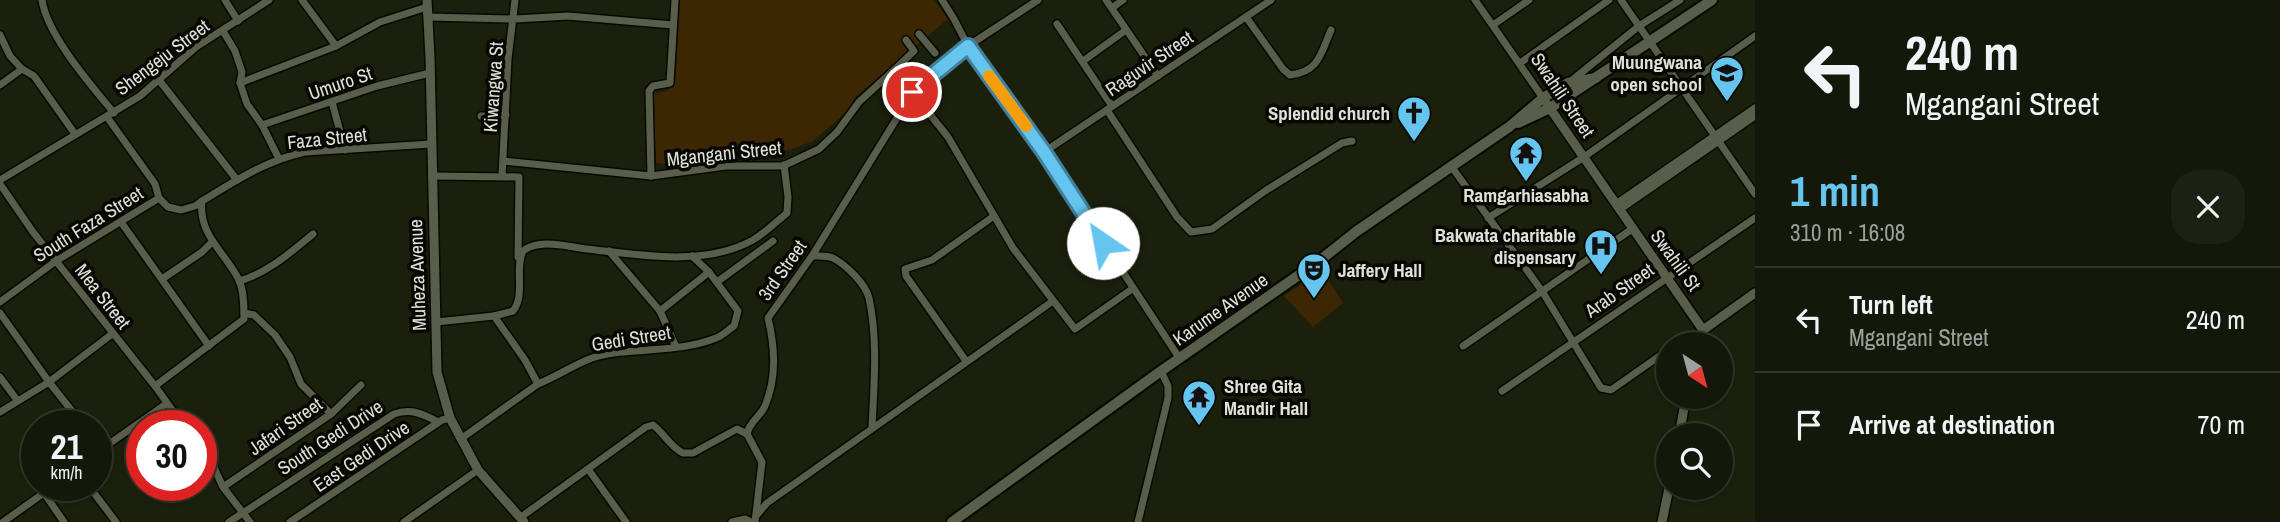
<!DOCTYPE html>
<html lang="en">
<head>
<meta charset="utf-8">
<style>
  body { margin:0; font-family:"Archivo Narrow",sans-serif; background:#1d2113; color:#f1f3f6; height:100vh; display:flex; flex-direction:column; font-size:26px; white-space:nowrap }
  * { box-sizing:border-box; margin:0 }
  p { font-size:23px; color:#9da09c }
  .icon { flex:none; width:38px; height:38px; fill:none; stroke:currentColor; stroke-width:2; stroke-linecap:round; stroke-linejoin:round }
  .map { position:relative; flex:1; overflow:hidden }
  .sheet { display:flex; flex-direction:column; background:#14180a; width:525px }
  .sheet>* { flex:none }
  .top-card { background:#14180a; color:#f1f3f6; overflow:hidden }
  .needle { width:46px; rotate:144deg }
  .controls { position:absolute; left:1656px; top:332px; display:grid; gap:14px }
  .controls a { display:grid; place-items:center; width:77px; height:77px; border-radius:50%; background:#14180a; box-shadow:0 2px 5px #0004,0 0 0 2px #33372b; font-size:35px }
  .speed { position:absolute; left:21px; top:410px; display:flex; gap:14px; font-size:35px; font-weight:700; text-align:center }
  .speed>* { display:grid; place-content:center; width:91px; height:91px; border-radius:50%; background:#14180a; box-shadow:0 2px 5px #0004,0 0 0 2px #33372b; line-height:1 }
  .speed small { font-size:18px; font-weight:400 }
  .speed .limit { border:10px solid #d22; background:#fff; color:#111 }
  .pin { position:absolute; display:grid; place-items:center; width:60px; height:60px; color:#fff; margin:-30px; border:4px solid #fff; border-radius:50%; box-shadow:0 2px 7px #0007 }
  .me { position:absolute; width:77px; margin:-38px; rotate:327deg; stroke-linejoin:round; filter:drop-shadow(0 0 5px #0008) }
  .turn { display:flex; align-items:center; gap:24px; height:147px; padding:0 35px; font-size:32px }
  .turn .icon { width:91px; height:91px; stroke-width:2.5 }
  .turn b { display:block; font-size:49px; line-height:60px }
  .round { display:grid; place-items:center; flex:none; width:74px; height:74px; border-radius:28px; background:#1d2113 }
  .headline { display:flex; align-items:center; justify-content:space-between; height:119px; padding:0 35px }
  h1 { font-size:42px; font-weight:700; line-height:52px; color:#65c5ee }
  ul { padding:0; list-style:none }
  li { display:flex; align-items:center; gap:21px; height:105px; padding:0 35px; border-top:2px solid #33372b }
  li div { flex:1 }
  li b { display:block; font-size:26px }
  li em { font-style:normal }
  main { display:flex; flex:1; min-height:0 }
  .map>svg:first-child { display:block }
  .green { fill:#3d2702 }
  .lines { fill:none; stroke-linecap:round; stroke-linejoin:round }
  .minor-casing { stroke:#060900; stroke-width:10 }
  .tertiary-casing { stroke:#060900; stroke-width:12 }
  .secondary-casing { stroke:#060900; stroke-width:14 }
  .minor { stroke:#585e49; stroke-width:7 }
  .tertiary { stroke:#585e49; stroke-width:9 }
  .secondary { stroke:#585e49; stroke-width:10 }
  .route-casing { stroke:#42809b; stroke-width:18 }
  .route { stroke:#65c5ee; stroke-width:12 }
  .slow { stroke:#f59e0b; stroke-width:12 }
  .labels { text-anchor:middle; stroke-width:7; stroke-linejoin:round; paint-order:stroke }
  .street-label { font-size:19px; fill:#dee2d6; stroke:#070803 }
  .poi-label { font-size:19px; font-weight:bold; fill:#dee2d6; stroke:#070803; text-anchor:end }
</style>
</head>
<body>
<main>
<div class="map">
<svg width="1755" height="522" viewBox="0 0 1755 522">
  <rect width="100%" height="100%" fill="#1b200d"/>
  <!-- green -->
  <g class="green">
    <path d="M680,0H934L948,19L855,97L846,112L813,141L790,150L733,152L665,164L656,163L653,94L667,91L675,84Z"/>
    <path d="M1322,271L1343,303L1313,327L1284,296Z"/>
  </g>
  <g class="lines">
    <!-- minor casing -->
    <g class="minor-casing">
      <g id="minor">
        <path d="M42,0C47,35 91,85 114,113"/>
        <path d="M225,0L238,21"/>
        <path d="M302,0L336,46"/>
        <path d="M942,0L954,19L968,46L1044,152L1180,359"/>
        <path d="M1106,0L1158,76"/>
        <path d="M1475,0L1543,98"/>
        <path d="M1621,0L1755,194"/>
        <path d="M1112,8L1123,0"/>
        <path d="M428,17L515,19L568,16L673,25"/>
        <path d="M1246,17L1283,69L1290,75C1319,72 1321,53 1331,30"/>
        <path d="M1057,24L1112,106"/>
        <path d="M1493,25L1529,0"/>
        <path d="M223,31L235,51L242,72L240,83L247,104L262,125L279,159"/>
        <path d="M919,34L935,53"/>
        <path d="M0,35L10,56L22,69L34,76L75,134"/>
        <path d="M1083,61L1126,30"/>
        <path d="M1520,63L1609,0"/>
        <path d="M894,70L914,51L906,40"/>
        <path d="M159,80L237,180"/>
        <path d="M1571,81L1639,26L1680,0"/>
        <path d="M240,83L336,46L380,22L427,7"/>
        <path d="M0,85L22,69"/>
        <path d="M912,92L948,137L1013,248L1075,329L1132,289"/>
        <path d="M332,102L345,150"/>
        <path d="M1107,110L1177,217L1191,232L1212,229L1265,191L1342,143L1352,141"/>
        <path d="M481,116L506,115"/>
        <path d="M107,117L155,184L159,198L168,207L181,210L195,206L202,201"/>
        <path d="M262,125L377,86L430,73"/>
        <path d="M1044,152L1271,0"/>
        <path d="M503,161L651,176L726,166H783L819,149L837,132L859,102L894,70L912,92L968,46L1038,0"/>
        <path d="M1451,166L1542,291L1601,388L1611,390L1668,350"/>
        <path d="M432,176L519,177L518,257"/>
        <path d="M502,176L508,59L515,0"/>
        <path d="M651,176L649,91L653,86L670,83L675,0"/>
        <path d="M0,180L140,96L196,47L269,0"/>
        <path d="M0,184L33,232L155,386L183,425"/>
        <path d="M1616,204L1755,108"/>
        <path d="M1619,210L1755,116"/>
        <path d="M1488,218L1584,157L1755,36"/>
        <path d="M121,222L209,346"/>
        <path d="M609,251L660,311L676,347"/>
        <path d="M812,256C819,256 827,255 833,258C846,265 865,283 869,298C878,339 874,385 872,427"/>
        <path d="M162,279L202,252L212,242"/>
        <path d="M239,281C268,273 291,252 313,234"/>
        <path d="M717,282L773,241"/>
        <path d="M0,302L56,261L159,198"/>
        <path d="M660,311L709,272"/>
        <path d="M0,313L49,382L83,425"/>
        <path d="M244,313L254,315L275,335L290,357L301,384L331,414"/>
        <path d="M494,316L525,360L538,384"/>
        <path d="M436,322L494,316L513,311C526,295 514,269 523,251C540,238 568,247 587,249C639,255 704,267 753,240C765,233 776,222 787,213L788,197L784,165"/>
        <path d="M1676,345L1684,340L1697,341"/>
        <path d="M1463,346L1632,229"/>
        <path d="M966,361L906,276L905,269L932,260L994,216"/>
        <path d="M0,377L17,400"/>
        <path d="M155,386L244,319C244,307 244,291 239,280C225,252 198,235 202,201C235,181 267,160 305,152L431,144"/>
        <path d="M1502,391L1755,218"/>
        <path d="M0,412L49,382L112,334"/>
        <path d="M462,438L538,384C556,377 573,365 592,358C631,346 677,354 716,338C722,336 728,330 734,326L738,311L709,272L692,256"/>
        <path d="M201,449L212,463L223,487L250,522"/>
        <path d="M96,453L166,404"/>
        <path d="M588,469L626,522"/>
        <path d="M88,485L116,522"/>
        <path d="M223,487L331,414L361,385"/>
        <path d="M44,493L64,522"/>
        <path d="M756,516L767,503L1053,301"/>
        <path d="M521,517L646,427L653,425C664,433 670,447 683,453H693L737,429L747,434"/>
        <path d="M3,522L55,485"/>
        <path d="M229,522L394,414C411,408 423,414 438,422"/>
        <path d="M290,522L442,420L450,418"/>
        <path d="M404,522L478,470"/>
        <path d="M732,522L745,519L751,522"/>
        <path d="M755,522L762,462L747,434C749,422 760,417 765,406C777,377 775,348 768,318L812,256L913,92"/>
        <path d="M1138,522L1168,398V386L1161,371"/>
      </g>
    </g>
    <!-- tertiary casing -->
    <g class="tertiary-casing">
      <g id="tertiary">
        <path d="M427,0L430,58L437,372L450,418L478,470L524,522"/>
        <path d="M1547,104L1703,330"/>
        <path d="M1696,345L1703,330L1755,293"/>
        <path d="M1679,436L1686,397"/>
        <path d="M1662,522L1669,488"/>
      </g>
    </g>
    <!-- secondary casing -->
    <g class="secondary-casing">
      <g id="secondary">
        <path d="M1518,123L1550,108L1712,0"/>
        <path d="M952,522L1161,371L1319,261L1357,231L1509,127L1543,98L1568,83L1596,78"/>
      </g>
    </g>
    <!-- minor -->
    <use href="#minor" class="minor"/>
    <!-- tertiary -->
    <use href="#tertiary" class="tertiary"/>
    <!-- secondary -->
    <use href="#secondary" class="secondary"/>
  </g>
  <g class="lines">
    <!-- route casing -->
    <g class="route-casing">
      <path id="route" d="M912,92L968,46L1044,152L1103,243"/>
    </g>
    <!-- route -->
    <use href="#route" class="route"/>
    <!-- slow -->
    <path class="slow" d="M989,76L1026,126"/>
  </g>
  <!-- icons -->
  <defs>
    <g id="university-pin" transform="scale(1.75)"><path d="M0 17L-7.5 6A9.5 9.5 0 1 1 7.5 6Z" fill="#65c5ee" stroke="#070803"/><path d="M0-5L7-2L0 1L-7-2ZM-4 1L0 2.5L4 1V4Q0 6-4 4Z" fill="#111"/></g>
    <g id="church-pin" transform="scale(1.75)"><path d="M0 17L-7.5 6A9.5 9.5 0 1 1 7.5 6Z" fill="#65c5ee" stroke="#070803"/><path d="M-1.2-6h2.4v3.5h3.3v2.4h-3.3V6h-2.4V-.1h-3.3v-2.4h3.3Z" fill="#111"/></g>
    <g id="temple-pin" transform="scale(1.75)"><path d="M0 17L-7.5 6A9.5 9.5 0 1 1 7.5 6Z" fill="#65c5ee" stroke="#070803"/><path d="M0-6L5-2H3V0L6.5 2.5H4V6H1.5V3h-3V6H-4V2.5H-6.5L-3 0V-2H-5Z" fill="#111"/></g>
    <g id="hospital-pin" transform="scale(1.75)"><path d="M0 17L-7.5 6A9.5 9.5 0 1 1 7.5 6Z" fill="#65c5ee" stroke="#070803"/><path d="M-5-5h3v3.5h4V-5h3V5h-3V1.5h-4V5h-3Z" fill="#111"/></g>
    <g id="theatre-pin" transform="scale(1.75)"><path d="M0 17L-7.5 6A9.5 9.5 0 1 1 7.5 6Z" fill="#65c5ee" stroke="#070803"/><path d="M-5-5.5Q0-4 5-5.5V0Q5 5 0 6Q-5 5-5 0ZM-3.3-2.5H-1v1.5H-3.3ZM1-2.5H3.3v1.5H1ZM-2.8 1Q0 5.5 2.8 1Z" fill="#111"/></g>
  </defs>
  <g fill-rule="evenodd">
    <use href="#university-pin" x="1727" y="73"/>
    <use href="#church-pin" x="1414" y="113"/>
    <use href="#temple-pin" x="1526" y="153"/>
    <use href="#hospital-pin" x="1601" y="246"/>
    <use href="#theatre-pin" x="1314" y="270"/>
    <use href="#temple-pin" x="1199" y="397"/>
  </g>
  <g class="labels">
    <!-- street labels -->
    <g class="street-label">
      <text transform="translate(162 57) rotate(-37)" y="7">Shengeju Street</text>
      <text transform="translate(1149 63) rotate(-34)" y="7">Raguvir Street</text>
      <text transform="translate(340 83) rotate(-19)" y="7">Umuro St</text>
      <text transform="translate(493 87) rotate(-86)" y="7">Kiwangwa St</text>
      <text transform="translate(1563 95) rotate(56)" y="7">Swahili Street</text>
      <text transform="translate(327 138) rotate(-6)" y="7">Faza Street</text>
      <text transform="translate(724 153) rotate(-6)" y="7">Mgangani Street</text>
      <text transform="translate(88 224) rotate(-32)" y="7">South Faza Street</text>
      <text transform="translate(1676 260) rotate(54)" y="7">Swahili St</text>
      <text transform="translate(782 270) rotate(-55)" y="7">3rd Street</text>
      <text transform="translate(417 275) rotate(-92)" y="7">Muheza Avenue</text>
      <text transform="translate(1619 290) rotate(-35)" y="7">Arab Street</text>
      <text transform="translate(103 296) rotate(52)" y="7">Mea Street</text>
      <text transform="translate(1220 309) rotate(-35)" y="7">Karume Avenue</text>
      <text transform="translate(631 338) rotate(-9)" y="7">Gedi Street</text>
      <text transform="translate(285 426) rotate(-35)" y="7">Jafari Street</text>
      <text transform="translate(330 437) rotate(-33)" y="7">South Gedi Drive</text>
      <text transform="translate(361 456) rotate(-34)" y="7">East Gedi Drive</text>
    </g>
    <!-- poi labels -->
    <g class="poi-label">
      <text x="1702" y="69">Muungwana<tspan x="1702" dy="22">open school</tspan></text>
      <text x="1390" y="120">Splendid church</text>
      <text x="1526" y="202" text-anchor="middle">Ramgarhiasabha</text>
      <text x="1576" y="242">Bakwata charitable<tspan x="1576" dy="22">dispensary</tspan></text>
      <text x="1338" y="277" text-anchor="start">Jaffery Hall</text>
      <text x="1224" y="393" text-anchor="start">Shree Gita<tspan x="1224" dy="22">Mandir Hall</tspan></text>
    </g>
  </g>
</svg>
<div class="controls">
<a><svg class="needle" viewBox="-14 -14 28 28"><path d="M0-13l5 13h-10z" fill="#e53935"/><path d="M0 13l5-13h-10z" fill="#9da09c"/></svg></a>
<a><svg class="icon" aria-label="search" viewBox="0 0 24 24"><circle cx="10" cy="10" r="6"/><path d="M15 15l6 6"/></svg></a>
</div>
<div class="speed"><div>21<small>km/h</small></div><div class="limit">30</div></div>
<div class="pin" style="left:912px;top:92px;background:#d93025"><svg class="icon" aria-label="arrive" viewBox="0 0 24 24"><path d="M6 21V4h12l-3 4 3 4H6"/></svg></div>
<svg class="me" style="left:1103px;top:243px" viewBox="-20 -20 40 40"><circle r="19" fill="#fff"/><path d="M0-13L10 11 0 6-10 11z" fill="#65c5ee"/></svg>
</div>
<section class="sheet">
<div class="top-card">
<div class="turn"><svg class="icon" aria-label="left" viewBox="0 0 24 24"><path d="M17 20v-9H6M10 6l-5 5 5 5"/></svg><div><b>240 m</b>Mgangani Street</div></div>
</div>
<div class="headline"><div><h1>1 min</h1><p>310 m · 16:08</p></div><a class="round"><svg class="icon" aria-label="close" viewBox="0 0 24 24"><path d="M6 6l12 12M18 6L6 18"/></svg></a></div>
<ul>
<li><svg class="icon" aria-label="left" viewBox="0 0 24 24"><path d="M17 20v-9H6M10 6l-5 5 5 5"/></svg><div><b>Turn left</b><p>Mgangani Street</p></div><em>240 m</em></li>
<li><svg class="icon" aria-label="arrive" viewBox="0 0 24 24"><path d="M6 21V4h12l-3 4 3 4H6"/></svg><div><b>Arrive at destination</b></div><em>70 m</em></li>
</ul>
</section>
</main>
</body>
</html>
